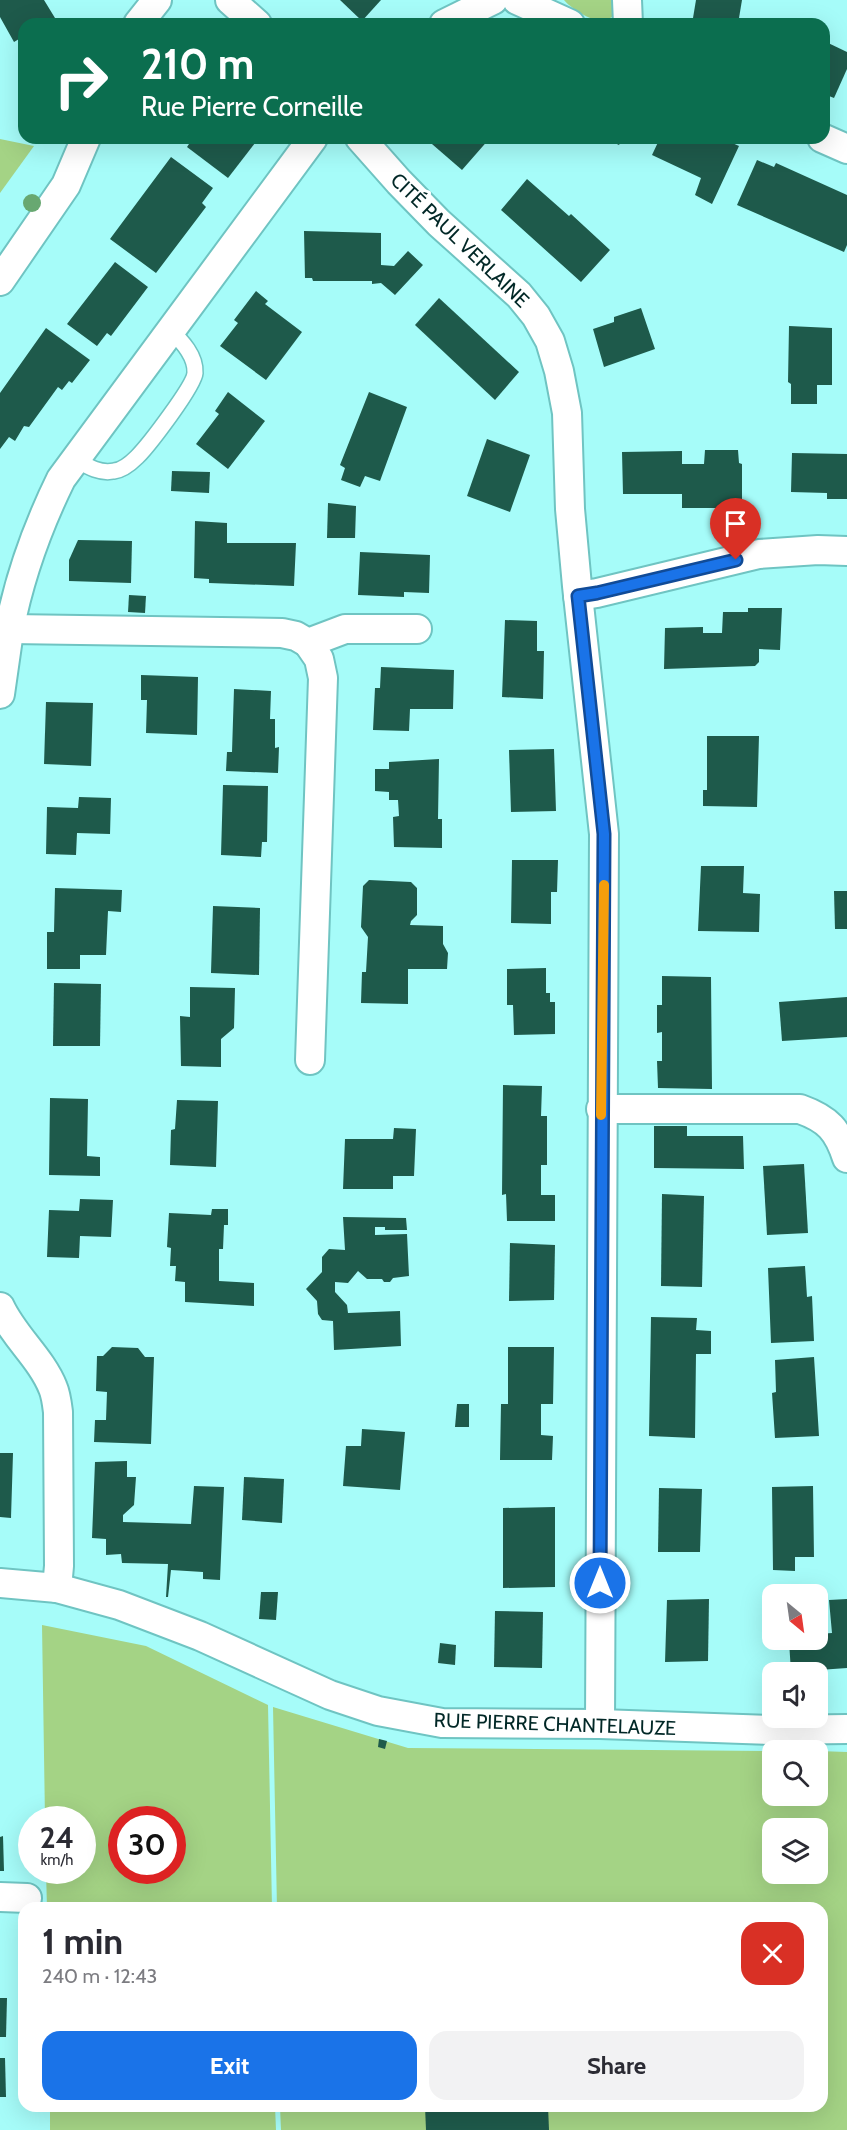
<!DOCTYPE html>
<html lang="en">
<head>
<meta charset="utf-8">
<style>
  body { margin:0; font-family:Cabin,sans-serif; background:#f2f2f3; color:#2b2b33; height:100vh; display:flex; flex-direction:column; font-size:22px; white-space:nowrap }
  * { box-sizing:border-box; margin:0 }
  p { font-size:20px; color:#7c7c81 }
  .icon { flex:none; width:33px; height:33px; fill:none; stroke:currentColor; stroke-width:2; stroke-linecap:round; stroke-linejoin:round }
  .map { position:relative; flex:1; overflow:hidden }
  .details { position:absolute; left:18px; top:1902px; width:810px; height:210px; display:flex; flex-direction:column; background:#fff; border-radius:18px; box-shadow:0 6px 24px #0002 }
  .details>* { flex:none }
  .top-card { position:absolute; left:18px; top:18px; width:812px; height:126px; border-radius:18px; box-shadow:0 6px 24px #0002; background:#0b6e4f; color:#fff; overflow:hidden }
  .needle { width:39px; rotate:151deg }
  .tools { position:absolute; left:762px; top:1584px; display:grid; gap:12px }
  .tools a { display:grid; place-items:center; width:66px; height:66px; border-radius:12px; background:#fff; box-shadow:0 6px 24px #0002; font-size:30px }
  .speed { position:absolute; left:18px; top:1806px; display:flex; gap:12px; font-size:30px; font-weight:700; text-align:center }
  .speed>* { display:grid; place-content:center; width:78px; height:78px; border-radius:50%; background:#fff; box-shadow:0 6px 24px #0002; line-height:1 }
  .speed small { font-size:15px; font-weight:400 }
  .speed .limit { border:9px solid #d22; background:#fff; color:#111 }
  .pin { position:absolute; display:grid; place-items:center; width:51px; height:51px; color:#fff; margin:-62px -26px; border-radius:50% 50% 50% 0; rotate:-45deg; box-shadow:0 0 6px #0007 }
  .pin .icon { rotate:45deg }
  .me { position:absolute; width:66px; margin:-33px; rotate:0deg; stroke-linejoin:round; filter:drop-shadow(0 0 4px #0008) }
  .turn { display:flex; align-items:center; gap:21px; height:126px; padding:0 24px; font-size:27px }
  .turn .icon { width:78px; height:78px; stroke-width:2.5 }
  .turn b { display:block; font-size:42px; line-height:51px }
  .round { display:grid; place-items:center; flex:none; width:63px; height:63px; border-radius:18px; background:#f2f2f3 }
  .headline { display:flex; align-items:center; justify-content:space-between; height:102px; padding:0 24px }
  h1 { font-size:36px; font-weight:700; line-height:45px }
  .action { display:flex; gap:12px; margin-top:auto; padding:12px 24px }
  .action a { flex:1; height:69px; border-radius:18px; background:#1a73e8; color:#fff; font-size:24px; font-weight:700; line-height:69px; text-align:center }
  .action a+a { background:#f2f2f3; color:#2b2b33 }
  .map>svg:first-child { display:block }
  .green { fill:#a4d385; fill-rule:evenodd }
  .building { fill:#1e5a4b }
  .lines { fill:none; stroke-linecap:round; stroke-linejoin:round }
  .service-casing { stroke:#6fc4c2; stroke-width:18 }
  .minor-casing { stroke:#6fc4c2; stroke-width:32 }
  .service { stroke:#fff; stroke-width:15 }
  .minor { stroke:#fff; stroke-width:28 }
  .tree { fill:#68a871 }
  .route-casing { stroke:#114b97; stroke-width:15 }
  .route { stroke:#1a73e8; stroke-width:10 }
  .slow { stroke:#f59e0b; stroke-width:10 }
  .labels { text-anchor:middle; stroke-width:6; stroke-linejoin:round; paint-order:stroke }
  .street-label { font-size:20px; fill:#012726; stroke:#fff }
</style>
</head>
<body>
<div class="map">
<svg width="847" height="2130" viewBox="0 0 847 2130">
  <rect width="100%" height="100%" fill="#a6fcf9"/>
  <!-- green -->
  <g class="green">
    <path d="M564,0H617L612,17C610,18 605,21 603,21C594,23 569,7 564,0Z"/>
    <path d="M0,139L34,146L0,193Z"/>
    <path d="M42,1625L146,1646L268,1705L272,1908H47L46,1871L82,1870V1820L45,1819ZM122,1820H172V1870H122Z"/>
    <path d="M273,1707L408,1748L772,1751V1796H818V1751L847,1752V2130H281L280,2106H822V1908H277ZM772,1828H818V1874H772Z"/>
    <path d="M50,2106H275L276,2130H50Z"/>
  </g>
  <!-- building -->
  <g class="building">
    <path d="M0,0H44L55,18L45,24H24V36L14,42L0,17Z"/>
    <path d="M340,0H381L362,21Z"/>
    <path d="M696,0H742L738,24H692Z"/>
    <path d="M824,41L847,52V69L834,98L824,94Z"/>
    <path d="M193,138H259L228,178L187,147Z"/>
    <path d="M425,138H490L462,170Z"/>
    <path d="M604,138H623L619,145Z"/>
    <path d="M660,138H721L739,146L712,204L695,195L701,178L652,155Z"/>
    <path d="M171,157L213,188L202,203L206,207L156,273L110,239Z"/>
    <path d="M757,160L774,167L776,163L847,195V245L844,252L737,205Z"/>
    <path d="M527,179L569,216L571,214L610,250L581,282L501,210Z"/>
    <path d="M304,231L381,233V265L394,266L408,251L423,265L395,295L381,283L372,284V281H313L312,278H305Z"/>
    <path d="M115,262L148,287L111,336L107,333L97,346L67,324Z"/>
    <path d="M256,291L268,301L265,304L302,332L266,380L220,346L238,323L234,320Z"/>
    <path d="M439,298L519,372L495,400L415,325Z"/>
    <path d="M641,308L655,349L604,367L593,329L614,322V317Z"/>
    <path d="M789,326L832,328V385H817V404H791V384L788,382Z"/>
    <path d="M46,328L90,360L72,383L69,381L62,390L58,387L29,427L24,426L15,441L9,437L0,449V393Z"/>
    <path d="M228,392L265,421L228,469L196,444L219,414L215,411Z"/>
    <path d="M369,392L407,407L380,481L365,476L360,487L341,480L345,468L340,465Z"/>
    <path d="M487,439L530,455L510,512L467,496Z"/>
    <path d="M705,450H738L739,463L742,464V508H682V494H623L622,452L682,451V464H704Z"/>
    <path d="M792,453L847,454V499H827V493L791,492Z"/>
    <path d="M172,471L210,472L209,493L171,491Z"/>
    <path d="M328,503L356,506L355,538H327Z"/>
    <path d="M195,521L227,523V543H296L294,586L209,583V579L194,578Z"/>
    <path d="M78,540L132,541L131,583L69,581V560Z"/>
    <path d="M360,552L430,555L429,593L404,592V597L358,595Z"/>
    <path d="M129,595L146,596L145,613L128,612Z"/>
    <path d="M748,608H782L780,650L759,649V662L755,666L664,669L665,628L703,627V633H722L723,612H748Z"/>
    <path d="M505,620L537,621V651H544L543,699L502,697Z"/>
    <path d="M381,667L454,670L453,709H410L409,731L373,730L375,688H380Z"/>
    <path d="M141,675L198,677L197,735L146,733L147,700H141Z"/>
    <path d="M234,689L271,691L270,719H275V748L279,747L278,773L226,771L227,752H232Z"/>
    <path d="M46,702L93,703L91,766L44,764Z"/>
    <path d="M707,736H759L757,807L703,806V790H707Z"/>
    <path d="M554,749L556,811L511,812L509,750Z"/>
    <path d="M439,759L438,819H442V848L394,847L393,817L399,816L398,800H389V792L375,791V769H389V762Z"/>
    <path d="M223,785L268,786L267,842H262L261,857L221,855Z"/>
    <path d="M79,797L111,798L110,834L77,833L76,855L46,854L47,807L78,808Z"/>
    <path d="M512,860H558L557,892H551V924L511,923Z"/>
    <path d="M701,866H744L743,893L760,894L759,932L698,931Z"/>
    <path d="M369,880L411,882L417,888V915L411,921L410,925L443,926V944L448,953L447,969H408V1004L361,1003L362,972H366L368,937L361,927L363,886Z"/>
    <path d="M55,888L122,890L121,912L108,911L106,955H80V969H47V932H54Z"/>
    <path d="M834,891H847V929H835Z"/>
    <path d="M213,906L260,908L259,975L211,973Z"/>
    <path d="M546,968V993H550V1002H555V1034L514,1035L513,1005H507V969Z"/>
    <path d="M662,976L711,977L712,1089L658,1088L657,1061H662V1032L657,1033V1005H662Z"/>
    <path d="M54,983L101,984L100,1046H53Z"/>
    <path d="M190,987L235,988L234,1028L221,1039V1067L181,1066L180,1016L190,1017Z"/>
    <path d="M847,997V1037L782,1041L779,1002Z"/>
    <path d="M503,1085L542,1086L541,1116H547V1165H541V1195H555V1221H507L506,1194L502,1195Z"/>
    <path d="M50,1098L88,1099L87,1156L100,1157V1176L49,1175Z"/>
    <path d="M177,1100L218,1101L216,1167L170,1165L171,1130L175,1129Z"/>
    <path d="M654,1126H687V1136H743L744,1169L654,1168Z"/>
    <path d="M394,1128L416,1129L414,1176H393V1189H343L345,1139H393Z"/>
    <path d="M804,1164L808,1233L767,1235L763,1166Z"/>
    <path d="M662,1194L704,1196L702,1287L661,1286Z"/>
    <path d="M80,1199L113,1200L111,1237L80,1236L79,1258L47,1257L49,1210L79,1211Z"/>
    <path d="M212,1209H228V1225H224L223,1249H219V1281L254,1283V1306L185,1302V1282L175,1281L176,1266H170L171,1248L167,1247L169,1213L211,1215Z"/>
    <path d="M343,1217L406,1218L407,1230H385V1227H375V1235L407,1234L409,1276L393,1278L390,1282H384L382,1279H367L358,1271L348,1283L335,1282V1292L347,1305L348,1313L400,1311L401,1346L334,1350L333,1321L322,1320L318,1314L317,1301L306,1289L322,1272V1257L329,1249L345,1250Z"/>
    <path d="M510,1243L555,1245L554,1300L509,1301Z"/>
    <path d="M805,1266L807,1297L812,1296L814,1341L771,1343L768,1268Z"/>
    <path d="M651,1317L697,1318L696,1330L711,1331V1354H696L695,1438L649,1436Z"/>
    <path d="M112,1347L138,1348L145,1357H154L151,1444L94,1442L95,1420H106L107,1392L96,1391L97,1356H103Z"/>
    <path d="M508,1347H554L553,1404H541V1435L553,1436L552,1460H500L501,1404H508Z"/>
    <path d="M814,1357L819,1436L775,1438L772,1393L776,1392L775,1360Z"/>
    <path d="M457,1404H469V1427H455Z"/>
    <path d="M362,1429L405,1432L400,1490L343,1486L346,1446H361Z"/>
    <path d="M0,1453H13L11,1518L0,1517Z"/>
    <path d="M127,1461V1477H136L134,1505L123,1515V1522L191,1524L194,1486L224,1487L220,1580L203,1579V1572L171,1570L168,1597H166L168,1564L122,1563L121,1554L106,1555V1539L92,1538L95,1462Z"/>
    <path d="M244,1477L284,1479L282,1523L242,1520Z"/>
    <path d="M813,1486L814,1557H795V1571L773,1570L772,1487Z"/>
    <path d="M659,1488L702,1489L700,1552H658Z"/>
    <path d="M555,1507V1587L503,1588V1508Z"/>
    <path d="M261,1592H278L276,1620L259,1619Z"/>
    <path d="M709,1599L708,1661L665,1662L667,1600Z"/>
    <path d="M847,1599V1668L791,1672L789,1641L818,1640V1634L832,1633L829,1600Z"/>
    <path d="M495,1611L543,1612L542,1668L494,1667Z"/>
    <path d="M440,1643L456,1645L455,1665L438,1663Z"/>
    <path d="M379,1739L387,1741L385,1749L378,1747Z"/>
    <path d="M3,1836L4,1871H0V1837Z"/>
    <path d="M0,1998H7L6,2037H0Z"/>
    <path d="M0,2058H5L6,2097H0Z"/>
    <path d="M425,2106H548L549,2130H426Z"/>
  </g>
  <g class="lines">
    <!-- service casing -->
    <g class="service-casing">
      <path id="service" d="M75,459C87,466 99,474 114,471C123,470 131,463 137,457C149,445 194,386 195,373C196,356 182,341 170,330"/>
    </g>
    <!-- minor casing -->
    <g class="minor-casing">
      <g id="minor">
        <path d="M230,0L257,24"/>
        <path d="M517,0L570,24"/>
        <path d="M627,0L628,24"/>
        <path d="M138,24L157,0"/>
        <path d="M444,24L493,0"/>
        <path d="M360,138L399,182L439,223L519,295L536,316L550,341L559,371L567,413L570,509L577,586L604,834L600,1724"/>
        <path d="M822,138L847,149"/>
        <path d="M0,281L66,185L86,138"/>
        <path d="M578,596L597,593L759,554L818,550L847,551"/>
        <path d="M10,629L282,633L296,636L308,643L345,629H417"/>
        <path d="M308,643L319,659L323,678L310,1060"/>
        <path d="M0,694C3,673 6,652 9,631C19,578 38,526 61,479L313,138"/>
        <path d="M601,1109H800C828,1119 838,1130 847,1158"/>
        <path d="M0,1307C14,1337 41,1358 53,1388C56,1395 57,1404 58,1412L59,1566L57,1588"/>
        <path d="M0,1583L57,1588L119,1605L200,1636L330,1695L378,1711L442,1723L600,1724L771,1730L847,1729"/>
        <path d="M0,1897L27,1898"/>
      </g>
    </g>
    <!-- service -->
    <use href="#service" class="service"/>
    <!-- minor -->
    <use href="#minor" class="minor"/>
  </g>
  <!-- trees -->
  <circle class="tree" cx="32" cy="203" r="9"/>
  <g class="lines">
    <!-- route casing -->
    <g class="route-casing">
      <path id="route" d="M600,1583L604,834L578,596L597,593L736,560"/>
    </g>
    <!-- route -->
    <use href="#route" class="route"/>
    <!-- slow -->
    <path class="slow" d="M601,1115L604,885"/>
  </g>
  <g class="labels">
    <!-- street labels -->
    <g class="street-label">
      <text transform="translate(460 240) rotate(44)" y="7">CITÉ PAUL VERLAINE</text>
      <text transform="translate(555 1724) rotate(2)" y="7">RUE PIERRE CHANTELAUZE</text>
    </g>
  </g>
</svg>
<div class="tools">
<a><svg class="needle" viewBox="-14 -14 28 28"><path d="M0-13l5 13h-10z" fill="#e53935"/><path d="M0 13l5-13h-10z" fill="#7c7c81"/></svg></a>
<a><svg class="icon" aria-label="sound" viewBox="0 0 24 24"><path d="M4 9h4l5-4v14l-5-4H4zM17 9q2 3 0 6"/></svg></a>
<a><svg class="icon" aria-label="search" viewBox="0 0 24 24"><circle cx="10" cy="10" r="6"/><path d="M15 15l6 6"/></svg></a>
<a><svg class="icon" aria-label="layers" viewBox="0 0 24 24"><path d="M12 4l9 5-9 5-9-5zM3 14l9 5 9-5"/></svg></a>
</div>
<div class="speed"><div>24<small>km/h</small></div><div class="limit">30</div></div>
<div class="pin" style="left:736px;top:560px;background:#d93025"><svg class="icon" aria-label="arrive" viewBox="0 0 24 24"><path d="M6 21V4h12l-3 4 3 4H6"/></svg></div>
<svg class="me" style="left:600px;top:1583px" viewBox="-20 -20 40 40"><circle r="17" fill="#1a73e8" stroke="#fff" stroke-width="3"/><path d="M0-11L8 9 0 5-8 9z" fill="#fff"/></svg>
<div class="top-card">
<div class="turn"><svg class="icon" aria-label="right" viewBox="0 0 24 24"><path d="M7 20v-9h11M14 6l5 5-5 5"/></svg><div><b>210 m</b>Rue Pierre Corneille</div></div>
</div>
<section class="details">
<div class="headline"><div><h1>1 min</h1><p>240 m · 12:43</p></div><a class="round" style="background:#d93025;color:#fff"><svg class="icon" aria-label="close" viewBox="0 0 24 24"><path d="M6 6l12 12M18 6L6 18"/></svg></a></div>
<div class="action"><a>Exit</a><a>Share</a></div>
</section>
</div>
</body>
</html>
